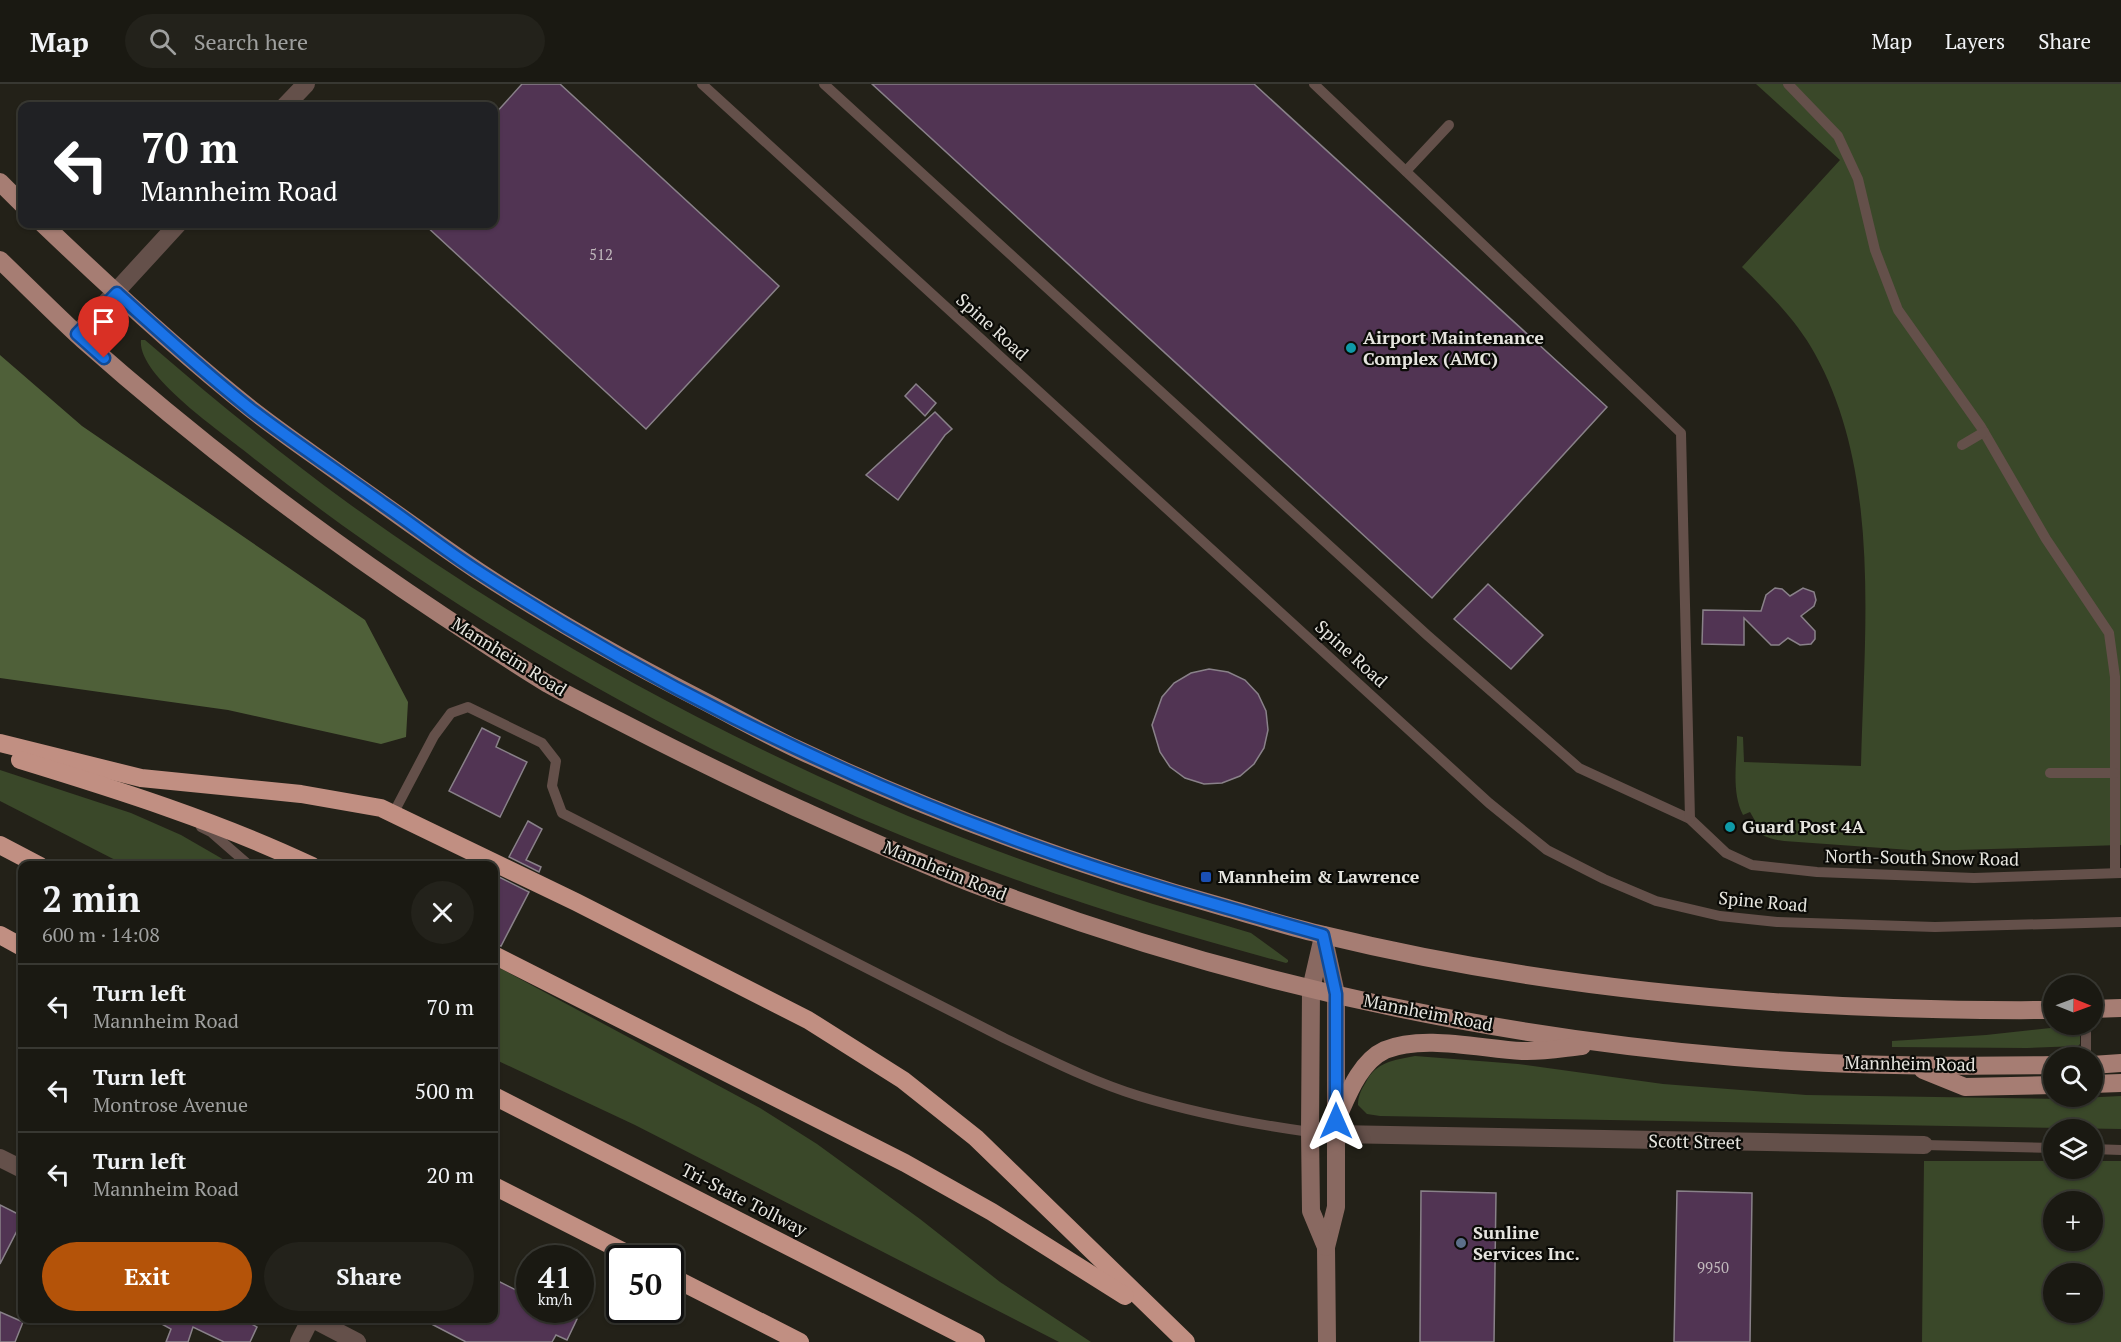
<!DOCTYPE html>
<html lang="en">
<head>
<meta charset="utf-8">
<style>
  body { margin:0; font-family:"PT Serif",serif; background:#23221b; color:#f1f3f6; height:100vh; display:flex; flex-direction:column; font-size:22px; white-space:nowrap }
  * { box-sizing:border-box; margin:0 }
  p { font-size:20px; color:#9fa09f }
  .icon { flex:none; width:33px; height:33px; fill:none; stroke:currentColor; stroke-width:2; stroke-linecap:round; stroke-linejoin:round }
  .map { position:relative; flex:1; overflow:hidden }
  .sheet { position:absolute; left:18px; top:777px; width:480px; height:462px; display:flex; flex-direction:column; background:#1a1912; border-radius:12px; box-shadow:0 2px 4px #0004,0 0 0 2px #383832 }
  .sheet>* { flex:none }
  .hud { position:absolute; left:18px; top:18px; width:480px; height:126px; border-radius:12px; box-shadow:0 2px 4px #0004,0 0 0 2px #383832; background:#202124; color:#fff; overflow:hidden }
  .needle { width:39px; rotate:91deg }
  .tools { position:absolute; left:2043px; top:891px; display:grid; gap:12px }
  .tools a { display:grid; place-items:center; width:60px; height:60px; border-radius:50%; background:#1a1912; box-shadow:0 2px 4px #0004,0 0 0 2px #383832; font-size:30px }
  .speed { position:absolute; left:516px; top:1161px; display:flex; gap:12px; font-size:30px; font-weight:700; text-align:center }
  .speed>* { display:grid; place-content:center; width:78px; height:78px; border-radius:50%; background:#1a1912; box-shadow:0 2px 4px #0004,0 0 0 2px #383832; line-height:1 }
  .speed small { font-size:15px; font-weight:400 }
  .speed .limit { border:3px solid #111; border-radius:9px; background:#fff; color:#111 }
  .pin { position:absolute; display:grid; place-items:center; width:51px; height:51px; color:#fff; margin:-62px -26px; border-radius:50% 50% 50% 0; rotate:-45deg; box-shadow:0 0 6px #0007 }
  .pin .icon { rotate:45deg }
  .me { position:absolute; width:66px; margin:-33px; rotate:0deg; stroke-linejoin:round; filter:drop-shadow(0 0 4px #0008) }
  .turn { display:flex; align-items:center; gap:21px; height:126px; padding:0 24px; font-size:27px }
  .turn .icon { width:78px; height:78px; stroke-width:2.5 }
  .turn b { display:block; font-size:42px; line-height:51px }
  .round { display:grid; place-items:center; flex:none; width:63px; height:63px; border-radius:32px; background:#23221b }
  .overview { display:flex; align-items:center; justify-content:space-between; height:102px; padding:0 24px }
  h1 { font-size:36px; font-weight:600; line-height:45px }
  .primary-button { display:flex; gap:12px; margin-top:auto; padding:12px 24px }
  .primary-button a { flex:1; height:69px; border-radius:36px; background:#b45309; color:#fff; font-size:24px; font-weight:600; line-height:69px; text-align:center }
  .primary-button a+a { background:#23221b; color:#f1f3f6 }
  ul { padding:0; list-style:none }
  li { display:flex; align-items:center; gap:18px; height:84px; padding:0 24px; border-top:2px solid #383832 }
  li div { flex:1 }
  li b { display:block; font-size:22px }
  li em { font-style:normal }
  header { display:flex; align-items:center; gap:36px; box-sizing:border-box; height:84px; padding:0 30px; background:#1a1912; border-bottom:2px solid #383832 }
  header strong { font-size:28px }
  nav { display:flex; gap:33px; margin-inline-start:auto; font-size:21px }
  .search { width:420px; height:54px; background:#23221b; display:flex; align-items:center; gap:15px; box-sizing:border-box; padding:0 21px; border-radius:33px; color:#9fa09f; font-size:22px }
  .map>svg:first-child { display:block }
  .green { fill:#3a4829; fill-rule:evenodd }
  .forest { fill:#4f6039 }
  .building { fill:#513453; stroke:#898189; stroke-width:1.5 }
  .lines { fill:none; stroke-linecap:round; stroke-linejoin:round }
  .lane { stroke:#64504a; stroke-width:10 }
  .street { stroke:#64504a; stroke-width:18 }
  .secondary { stroke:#896961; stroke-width:18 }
  .primary { stroke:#a67d73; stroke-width:18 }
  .highway { stroke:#c18f82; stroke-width:18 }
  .route-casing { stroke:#114b97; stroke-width:15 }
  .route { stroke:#1a73e8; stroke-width:10 }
  .culture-dot { fill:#0f9aa8; stroke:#0b0b07; stroke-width:2 }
  .transit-dot { fill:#1a4fb4; stroke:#0b0b07; stroke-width:2 }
  .service-dot { fill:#5c6f8a; stroke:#0b0b07; stroke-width:2 }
  .labels { text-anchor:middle; stroke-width:4.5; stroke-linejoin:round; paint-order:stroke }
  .number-label { font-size:15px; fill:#c1b9bc }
  .street-label { font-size:18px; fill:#e6e5df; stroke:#0b0b07 }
  .poi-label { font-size:18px; font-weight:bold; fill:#e6e5df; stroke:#0b0b07; text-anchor:start }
</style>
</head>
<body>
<header>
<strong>Map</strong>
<div class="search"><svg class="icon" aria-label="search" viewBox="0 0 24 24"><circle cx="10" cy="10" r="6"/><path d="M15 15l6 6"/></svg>Search here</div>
<nav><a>Map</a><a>Layers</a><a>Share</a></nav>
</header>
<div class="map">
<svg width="2121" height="1258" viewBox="0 0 2121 1258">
  <rect width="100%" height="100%" fill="#232118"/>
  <!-- green -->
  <g class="green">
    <path d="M1756,0H2121V761L1924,767L1784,757C1768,755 1758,751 1747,739L1754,735L1750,728L1743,731C1731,708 1737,677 1737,652L1743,653L1744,678L1861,682C1864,548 1882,391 1815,270C1797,237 1769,209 1742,183L1840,76Z"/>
    <path d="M141,256H145C211,313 278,368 348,419C522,545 711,648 908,732C988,765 1070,794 1153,820C1186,830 1219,839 1251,849L1288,876V878L1286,879C1198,855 1111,830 1025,799C747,700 473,550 242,365C216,344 137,290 141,256Z"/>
    <path d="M0,686L131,729L181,751L233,781H125L0,717Z"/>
    <path d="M494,881L760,1024L817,1060L920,1135L1000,1198L1091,1258H1059L635,1041L494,975Z"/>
    <path d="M2078,941L2080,943V960L2078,962L2027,964L1892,963V957L1986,951Z"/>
    <path d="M1415,972L1518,980L1663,1000L1806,1011L2060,1015L2121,1012V1045L1380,1032L1367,1030L1358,1021C1358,1012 1361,1006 1366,998C1376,978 1394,976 1415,972Z"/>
    <path d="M1924,1077H2053L2054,1084H2092L2093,1077H2121V1258H1922ZM2054,1118H2092V1156H2054ZM2054,1190H2092V1228H2054Z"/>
  </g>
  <!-- forest -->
  <path class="forest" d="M0,271L82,342L365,536L408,618L406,653L381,660L228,626L0,594Z"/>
  <!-- building -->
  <g class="building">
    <path d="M522,0H560L779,202L646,345L424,140H494V31Z"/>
    <path d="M872,0H1254L1607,323L1432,514Z"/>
    <path d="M916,300L936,319L925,332L905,312Z"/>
    <path d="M935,328L952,345L945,351L898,416L866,391Z"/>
    <path d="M1488,500L1543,551L1511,585L1454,535Z"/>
    <path d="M1775,504L1782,505L1790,512L1803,504L1814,508L1816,516L1814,522L1801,532L1815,547V555L1811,560L1800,561L1788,554L1779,561H1771L1744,534V561L1702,560L1703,526L1761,527L1766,511Z"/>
    <path d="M1209,585L1228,588L1245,596L1258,610L1266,627L1268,646L1264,664L1254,680L1240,692L1222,699L1204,700L1185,694L1170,683L1160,668L1152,641L1162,613L1174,599L1191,589Z"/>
    <path d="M482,644L500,653L496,663L527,678L500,733L449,707Z"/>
    <path d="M528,737L542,745L526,776L541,783L539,788L509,773Z"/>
    <path d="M499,793L529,808L501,862L494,860V804Z"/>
    <path d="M1421,1107L1496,1109L1494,1258H1420Z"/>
    <path d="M1677,1107L1752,1109L1750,1258H1674Z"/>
    <path d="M0,1121L22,1132V1137L0,1180Z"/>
    <path d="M494,1195L530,1213V1226H557L577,1235L567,1256L556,1251L552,1258H466L420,1234H494Z"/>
    <path d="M0,1228L23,1238L15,1258H0Z"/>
    <path d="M151,1234H241L257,1243L250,1258H224L193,1243L188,1258H166L171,1245Z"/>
  </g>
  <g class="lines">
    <!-- lane -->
    <g class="lane">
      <path d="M702,0L1489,719L1547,766L1604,795L1656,817L1720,832L1777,838L1935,843L2121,838"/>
      <path d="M824,0L1427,551L1579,684L1690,735L1726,769L1752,781L1817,788L1974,794L2121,789"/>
      <path d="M1314,0L1681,349L1690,735"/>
      <path d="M1788,0L1838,52L1858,95L1875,166L1898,226L1981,343L2046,455L2109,549L2115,593V789"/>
      <path d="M1406,87L1449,41"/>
      <path d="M1962,361L1984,348"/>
      <path d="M2050,689H2115"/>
      <path d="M393,730L434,652L451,629L468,623L542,659L556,677L552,702L562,729L1004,954C1048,975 1093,998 1139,1012C1195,1029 1252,1040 1310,1048"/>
      <path d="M201,743L211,748L250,782"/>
      <path d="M2086,974V940"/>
      <path d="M1924,1061L2054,1064"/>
      <path d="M2092,1065L2121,1066"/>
    </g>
    <!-- street -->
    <g class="street">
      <path d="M285,22L306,0"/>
      <path d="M77,250L178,140"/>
      <path d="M1336,1050L1924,1061"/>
      <path d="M0,1074L22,1085"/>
      <path d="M311,1234L357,1258"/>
      <path d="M299,1258L311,1234"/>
    </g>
    <!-- secondary -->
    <g class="secondary">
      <path d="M1323,851L1336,910V1123L1326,1163L1327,1258"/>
      <path d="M1322,857L1311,905L1310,1048L1311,1127L1326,1163"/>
    </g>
    <!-- primary -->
    <g class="primary">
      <path d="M0,98L22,120"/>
      <path d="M43,140C110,204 178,267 251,325C283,350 317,373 350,397C393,427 435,458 478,487C549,534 624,576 700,615C733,632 765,650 799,666C937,731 1081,783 1227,824C1259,833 1291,844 1324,851C1562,909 1809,928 2054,926"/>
      <path d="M0,176C27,202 54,229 82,255C196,356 316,448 443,532C478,555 513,579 548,600C571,613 596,625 619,637C677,667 734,695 793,722C855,750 918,779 982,803C1223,895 1478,951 1735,973C1841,982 1947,983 2054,981"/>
      <path d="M2092,925L2121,924"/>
      <path d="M2092,981L2121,979"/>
      <path d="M1923,986L1965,1003L2054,1001"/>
      <path d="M2092,1000L2121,999"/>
      <path d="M1336,1037C1347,1013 1359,978 1385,966C1423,950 1482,965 1522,967C1542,968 1563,964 1582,962"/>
    </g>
    <!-- highway -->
    <g class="highway">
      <path d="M0,659L141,694L301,710L381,724L576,818L808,936L903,996L976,1054L1186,1258"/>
      <path d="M20,676C118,706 219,738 312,782"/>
      <path d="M0,761L40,782"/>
      <path d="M0,851L22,863"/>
      <path d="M494,871L905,1079L992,1128L1125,1212"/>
      <path d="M494,1012L976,1258"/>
      <path d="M494,1102L636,1174"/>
      <path d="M670,1192L800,1258"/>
    </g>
  </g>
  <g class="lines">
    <!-- route casing -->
    <g class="route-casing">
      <path id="route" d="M104,274L77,250L117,209C161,249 206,290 253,327C295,359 340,389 383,420C415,442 446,467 479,488C641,593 824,685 1005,752C1109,791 1216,821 1323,851L1336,910V1037"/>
    </g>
    <!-- route -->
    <use href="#route" class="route"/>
  </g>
  <!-- markers -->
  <g class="culture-dot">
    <circle cx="1351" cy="264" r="6"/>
    <circle cx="1730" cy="743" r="6"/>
  </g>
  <rect class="transit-dot" x="1200" y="787" width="12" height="12" rx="3"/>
  <circle class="service-dot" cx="1461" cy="1159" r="6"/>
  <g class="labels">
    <!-- number labels -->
    <g class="number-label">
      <text x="601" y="176">512</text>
      <text x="1713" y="1189">9950</text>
    </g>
    <!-- street labels -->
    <g class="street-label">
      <text transform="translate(992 243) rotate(42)" y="6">Spine Road</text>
      <text transform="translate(1351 570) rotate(42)" y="6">Spine Road</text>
      <text transform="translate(509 573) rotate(32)" y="6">Mannheim Road</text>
      <text transform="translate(1922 774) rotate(1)" y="6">North-South Snow Road</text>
      <text transform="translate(945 787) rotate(22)" y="6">Mannheim Road</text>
      <text transform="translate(1763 818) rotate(5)" y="6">Spine Road</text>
      <text transform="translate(1428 929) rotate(11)" y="6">Mannheim Road</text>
      <text transform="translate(1910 980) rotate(1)" y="6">Mannheim Road</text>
      <text transform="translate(1695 1058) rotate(1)" y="6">Scott Street</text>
      <text transform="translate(744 1116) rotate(27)" y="6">Tri-State Tollway</text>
    </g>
    <!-- poi labels -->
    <g class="poi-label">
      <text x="1363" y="260">Airport Maintenance<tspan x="1363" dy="21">Complex (AMC)</tspan></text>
      <text x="1742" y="749">Guard Post 4A</text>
      <text x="1218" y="799">Mannheim &amp; Lawrence</text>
      <text x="1473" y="1155">Sunline<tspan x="1473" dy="21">Services Inc.</tspan></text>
    </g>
  </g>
</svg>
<div class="tools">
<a><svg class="needle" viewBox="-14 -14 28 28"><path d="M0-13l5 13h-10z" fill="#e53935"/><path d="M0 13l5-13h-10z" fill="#9fa09f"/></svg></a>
<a><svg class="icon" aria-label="search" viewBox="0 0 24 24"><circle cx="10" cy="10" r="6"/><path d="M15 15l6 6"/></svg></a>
<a><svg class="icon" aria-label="layers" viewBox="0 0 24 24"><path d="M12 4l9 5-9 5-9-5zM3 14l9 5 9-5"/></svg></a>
<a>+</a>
<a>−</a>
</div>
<div class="speed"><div>41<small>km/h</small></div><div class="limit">50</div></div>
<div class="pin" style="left:104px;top:274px;background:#d93025"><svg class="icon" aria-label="arrive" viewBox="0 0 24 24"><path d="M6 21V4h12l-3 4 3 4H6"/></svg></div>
<svg class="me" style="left:1336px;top:1037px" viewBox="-20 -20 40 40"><path d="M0-17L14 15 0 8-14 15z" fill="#1a73e8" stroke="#fff" stroke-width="4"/></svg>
<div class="hud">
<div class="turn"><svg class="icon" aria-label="left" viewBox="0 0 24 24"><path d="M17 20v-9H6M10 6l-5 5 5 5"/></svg><div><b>70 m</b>Mannheim Road</div></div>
</div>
<section class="sheet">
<div class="overview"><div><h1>2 min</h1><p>600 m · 14:08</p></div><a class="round"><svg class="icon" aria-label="close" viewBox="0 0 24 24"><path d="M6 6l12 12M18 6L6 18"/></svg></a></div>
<ul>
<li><svg class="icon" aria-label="left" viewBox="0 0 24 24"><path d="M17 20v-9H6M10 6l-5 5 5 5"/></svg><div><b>Turn left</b><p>Mannheim Road</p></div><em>70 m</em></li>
<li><svg class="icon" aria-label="left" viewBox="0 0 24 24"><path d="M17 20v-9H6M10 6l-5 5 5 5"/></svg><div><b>Turn left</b><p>Montrose Avenue</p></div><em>500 m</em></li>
<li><svg class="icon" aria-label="left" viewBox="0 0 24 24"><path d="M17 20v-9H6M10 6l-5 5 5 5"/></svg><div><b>Turn left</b><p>Mannheim Road</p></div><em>20 m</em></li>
</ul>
<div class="primary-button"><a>Exit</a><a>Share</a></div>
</section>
</div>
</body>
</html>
